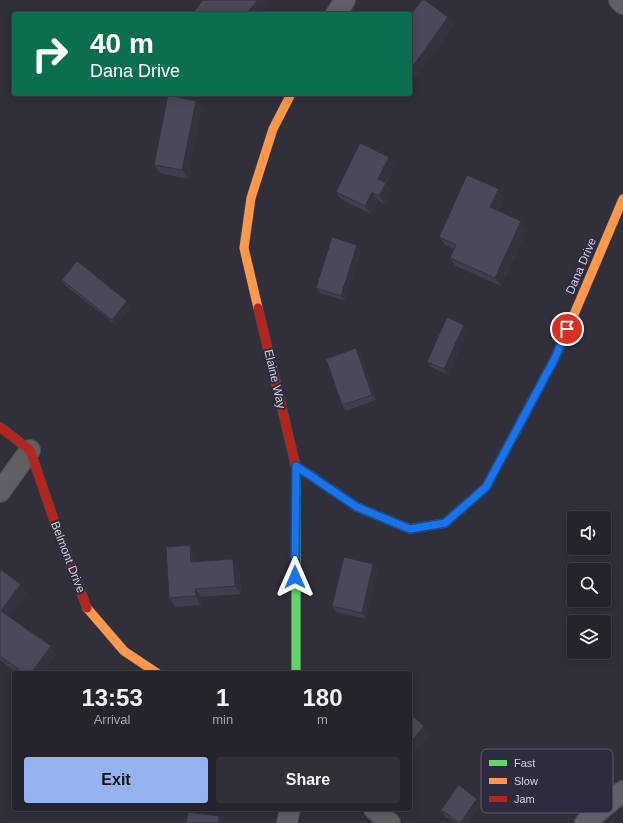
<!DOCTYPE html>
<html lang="en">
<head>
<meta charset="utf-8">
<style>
  body { margin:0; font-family:Helvetica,sans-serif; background:#312f38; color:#f1f3f6; height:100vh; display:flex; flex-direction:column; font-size:15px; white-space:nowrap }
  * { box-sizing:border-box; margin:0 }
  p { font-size:13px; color:#a3a4a9 }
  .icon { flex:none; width:22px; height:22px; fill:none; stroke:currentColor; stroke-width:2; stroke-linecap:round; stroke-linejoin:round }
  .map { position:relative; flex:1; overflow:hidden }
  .sheet { position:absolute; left:12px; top:671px; width:400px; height:140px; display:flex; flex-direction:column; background:#25232c; border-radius:4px; box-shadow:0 2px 10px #0003,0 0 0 1px #424048 }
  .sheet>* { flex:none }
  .hud { position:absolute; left:12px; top:12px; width:400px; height:84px; border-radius:4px; box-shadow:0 2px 10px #0003,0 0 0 1px #424048; background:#0b6e4f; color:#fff; overflow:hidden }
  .tools { position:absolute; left:567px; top:511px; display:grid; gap:8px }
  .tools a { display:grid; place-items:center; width:44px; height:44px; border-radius:4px; background:#25232c; box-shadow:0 2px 10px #0003,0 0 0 1px #424048; font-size:20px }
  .pin { position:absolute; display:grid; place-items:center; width:34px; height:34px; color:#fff; margin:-17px; border:2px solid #fff; border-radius:50%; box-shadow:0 1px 4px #0007 }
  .me { position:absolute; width:44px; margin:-22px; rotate:0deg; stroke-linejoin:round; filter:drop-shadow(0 0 3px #0008) }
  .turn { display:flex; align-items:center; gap:14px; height:84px; padding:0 12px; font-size:18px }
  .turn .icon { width:52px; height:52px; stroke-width:2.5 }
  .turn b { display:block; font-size:28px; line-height:34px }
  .eta { display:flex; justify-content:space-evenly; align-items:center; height:68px; text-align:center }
  .eta b { font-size:24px; font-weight:600; line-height:28px }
  .action { display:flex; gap:8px; margin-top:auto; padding:8px 12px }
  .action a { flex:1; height:46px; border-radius:4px; background:#95b2f1; color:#111; font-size:16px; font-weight:600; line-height:46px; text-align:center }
  .action a+a { background:#312f38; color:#f1f3f6 }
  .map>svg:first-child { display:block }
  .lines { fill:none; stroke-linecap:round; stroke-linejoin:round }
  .street-casing { stroke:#4e4d56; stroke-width:22 }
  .fast-casing { stroke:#4e4d56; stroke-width:10 }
  .slow-casing { stroke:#4e4d56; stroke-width:10 }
  .jam-casing { stroke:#4e4d56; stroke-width:10 }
  .street { stroke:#605f66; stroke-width:20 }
  .fast { stroke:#63d668; stroke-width:9 }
  .slow { stroke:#ff974d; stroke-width:9 }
  .jam { stroke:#b3261e; stroke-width:9 }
  .wall { fill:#403e4d }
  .shaded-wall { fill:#34323f }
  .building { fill:#4b485a; stroke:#34323f }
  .route-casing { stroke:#114b97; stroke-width:10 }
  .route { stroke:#1a73e8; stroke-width:7 }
  .labels { text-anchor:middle; stroke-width:4; stroke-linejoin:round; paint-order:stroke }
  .street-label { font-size:12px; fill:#d2d1dd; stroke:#2e2b3e }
  .key { fill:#2e2b3e; stroke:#5f5d6e; stroke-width:1 }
  .key-label { font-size:11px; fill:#d2d1dd }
</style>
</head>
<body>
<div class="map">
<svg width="623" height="823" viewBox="0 0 623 823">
  <rect width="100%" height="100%" fill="#312f3a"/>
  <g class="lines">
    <!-- street casing -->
    <g class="street-casing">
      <g id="street">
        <path d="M619,0L623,4"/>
        <path d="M336,14L345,0"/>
        <path d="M0,492L30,450"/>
        <path d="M374,809L390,823"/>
        <path d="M287,823L290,809"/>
        <path d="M585,823L623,791"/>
      </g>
    </g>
    <!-- fast casing -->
    <g class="fast-casing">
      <g id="fast">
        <path d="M296,466L357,507L410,529L445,523L486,487L555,358L567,331"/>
        <path d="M296,467V673"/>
      </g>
    </g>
    <!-- slow casing -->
    <g class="slow-casing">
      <g id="slow">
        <path d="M258,308L244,248L251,198L273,129L291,94"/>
        <path d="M567,331L623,199"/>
        <path d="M87,608L124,651L157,673"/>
      </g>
    </g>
    <!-- jam casing -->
    <g class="jam-casing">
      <g id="jam">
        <path d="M258,308L296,467"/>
        <path d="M0,427L30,450L58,532L87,608"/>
      </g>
    </g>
    <!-- street -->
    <use href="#street" class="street"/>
    <!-- fast -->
    <use href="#fast" class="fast"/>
    <!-- slow -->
    <use href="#slow" class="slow"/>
    <!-- jam -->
    <use href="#jam" class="jam"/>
  </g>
  <!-- wall -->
  <g class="wall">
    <path d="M410,16L448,17L454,25L416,77L410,72Z"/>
    <path d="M196,101L201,109L188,179L160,173L154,165Z"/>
    <path d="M394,166L386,183L391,191L385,204L378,200L371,214L342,200L336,192Z"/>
    <path d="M504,198L498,211L527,230L501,286L456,266L450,258L454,249L445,245L439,237Z"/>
    <path d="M361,251L345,301L320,293L316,288Z"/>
    <path d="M62,280L131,307L116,325L66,286Z"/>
    <path d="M464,325L468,331L448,375L431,367L427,362Z"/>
    <path d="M356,348L360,354L376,400L346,411L342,405Z"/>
    <path d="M196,553V561L239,567L241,594L201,597V605L175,607L169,598Z"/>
    <path d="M373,564L377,570L366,619L336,612L332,606Z"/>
    <path d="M0,569L27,592L9,617L51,646L56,655L43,673H18L0,660Z"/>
    <path d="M477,799L481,804L468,823H455L445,816L441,810Z"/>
  </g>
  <!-- shaded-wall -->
  <g class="shaded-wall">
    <path d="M258,0H263L267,5L259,14H246Z"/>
    <path d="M448,17L454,25L416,77L411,69Z"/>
    <path d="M196,101L201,109L188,179L182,170Z"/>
    <path d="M389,157L394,166L383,187L378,179Z"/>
    <path d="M386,183L391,191L385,204L379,196Z"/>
    <path d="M499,189L504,198L496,215L490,207Z"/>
    <path d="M372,192L378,200L371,214L365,206Z"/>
    <path d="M521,221L527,230L501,286L495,278Z"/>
    <path d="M357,245L361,251L345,301L341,296Z"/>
    <path d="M127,301L131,307L116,325L112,320Z"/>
    <path d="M464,325L468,331L448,375L444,369Z"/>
    <path d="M356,348L360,354L376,400L372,395Z"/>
    <path d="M190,545L196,553L197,570L191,562Z"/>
    <path d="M233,559L239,567L241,594L235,586Z"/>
    <path d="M373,564L377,570L366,619L362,613Z"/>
    <path d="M21,584L27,592L7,620L1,611Z"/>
    <path d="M195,589L201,597V605L196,596Z"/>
    <path d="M51,646L56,655L43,673H31Z"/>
    <path d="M424,726L430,734L410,758V743Z"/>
    <path d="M477,799L481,804L468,823H460Z"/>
    <path d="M219,816L224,823H218Z"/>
  </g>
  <!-- building -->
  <g class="building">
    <path d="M203,0H258L246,14H192Z"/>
    <path d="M422,0H425L448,17L411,69L410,68V16Z"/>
    <path d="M57,11L63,14H55Z"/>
    <path d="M168,95L196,101L182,170L154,165Z"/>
    <path d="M360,143L389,157L378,179L386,183L379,196L372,192L365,206L336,192Z"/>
    <path d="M467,175L499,189L490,207L521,221L495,278L450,258L456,245L439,237Z"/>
    <path d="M332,237L357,245L341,296L316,288Z"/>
    <path d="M77,261L127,301L112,320L62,280Z"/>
    <path d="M447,317L464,325L444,369L427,362Z"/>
    <path d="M356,348L372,395L342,405L326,359Z"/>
    <path d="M190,545L191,562L233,559L235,586L195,589L196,596L169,598L166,547Z"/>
    <path d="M344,557L373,564L362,613L332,606Z"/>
    <path d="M0,569L21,584L1,611L51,646L31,673H24L0,656Z"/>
    <path d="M410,714L424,726L410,743Z"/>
    <path d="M459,785L477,799L460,823L441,810Z"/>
    <path d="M188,812L219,816L218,823H186Z"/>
  </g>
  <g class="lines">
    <!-- route casing -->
    <g class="route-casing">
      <path id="route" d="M295,577L296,466L357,507L410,529L445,523L486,487L555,358L567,329"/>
    </g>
    <!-- route -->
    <use href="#route" class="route"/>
  </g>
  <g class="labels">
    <!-- street labels -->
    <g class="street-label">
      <text transform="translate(581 266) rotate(-67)" y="4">Dana Drive</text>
      <text transform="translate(275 379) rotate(77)" y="4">Elaine Way</text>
      <text transform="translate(68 557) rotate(69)" y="4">Belmont Drive</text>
    </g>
  </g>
  <!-- legend -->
  <rect x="481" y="749" width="132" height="64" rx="6" class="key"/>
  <rect x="489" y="760" width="18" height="6" fill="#63d668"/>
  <rect x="489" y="778" width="18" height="6" fill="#ff974d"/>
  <rect x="489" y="796" width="18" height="6" fill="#b3261e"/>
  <g class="key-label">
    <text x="514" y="767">Fast</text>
    <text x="514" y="785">Slow</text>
    <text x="514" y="803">Jam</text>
  </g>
</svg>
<div class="tools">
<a><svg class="icon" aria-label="sound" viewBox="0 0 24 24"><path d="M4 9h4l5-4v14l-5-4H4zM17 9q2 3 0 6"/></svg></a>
<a><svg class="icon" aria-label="search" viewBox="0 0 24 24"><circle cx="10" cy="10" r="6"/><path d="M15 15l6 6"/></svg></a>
<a><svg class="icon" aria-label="layers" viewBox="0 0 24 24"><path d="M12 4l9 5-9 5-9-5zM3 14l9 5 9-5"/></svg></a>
</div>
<div class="pin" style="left:567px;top:329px;background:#d93025"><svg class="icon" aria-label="arrive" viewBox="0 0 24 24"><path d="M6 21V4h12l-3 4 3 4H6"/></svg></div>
<svg class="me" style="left:295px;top:577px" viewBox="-20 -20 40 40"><path d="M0-17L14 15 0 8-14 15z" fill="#1a73e8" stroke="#fff" stroke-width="4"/></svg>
<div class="hud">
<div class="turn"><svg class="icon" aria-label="right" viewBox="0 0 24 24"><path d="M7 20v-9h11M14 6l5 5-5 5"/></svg><div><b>40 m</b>Dana Drive</div></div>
</div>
<section class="sheet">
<div class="eta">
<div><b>13:53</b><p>Arrival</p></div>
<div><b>1</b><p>min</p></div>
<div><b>180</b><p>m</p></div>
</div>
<div class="action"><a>Exit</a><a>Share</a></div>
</section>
</div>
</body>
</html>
